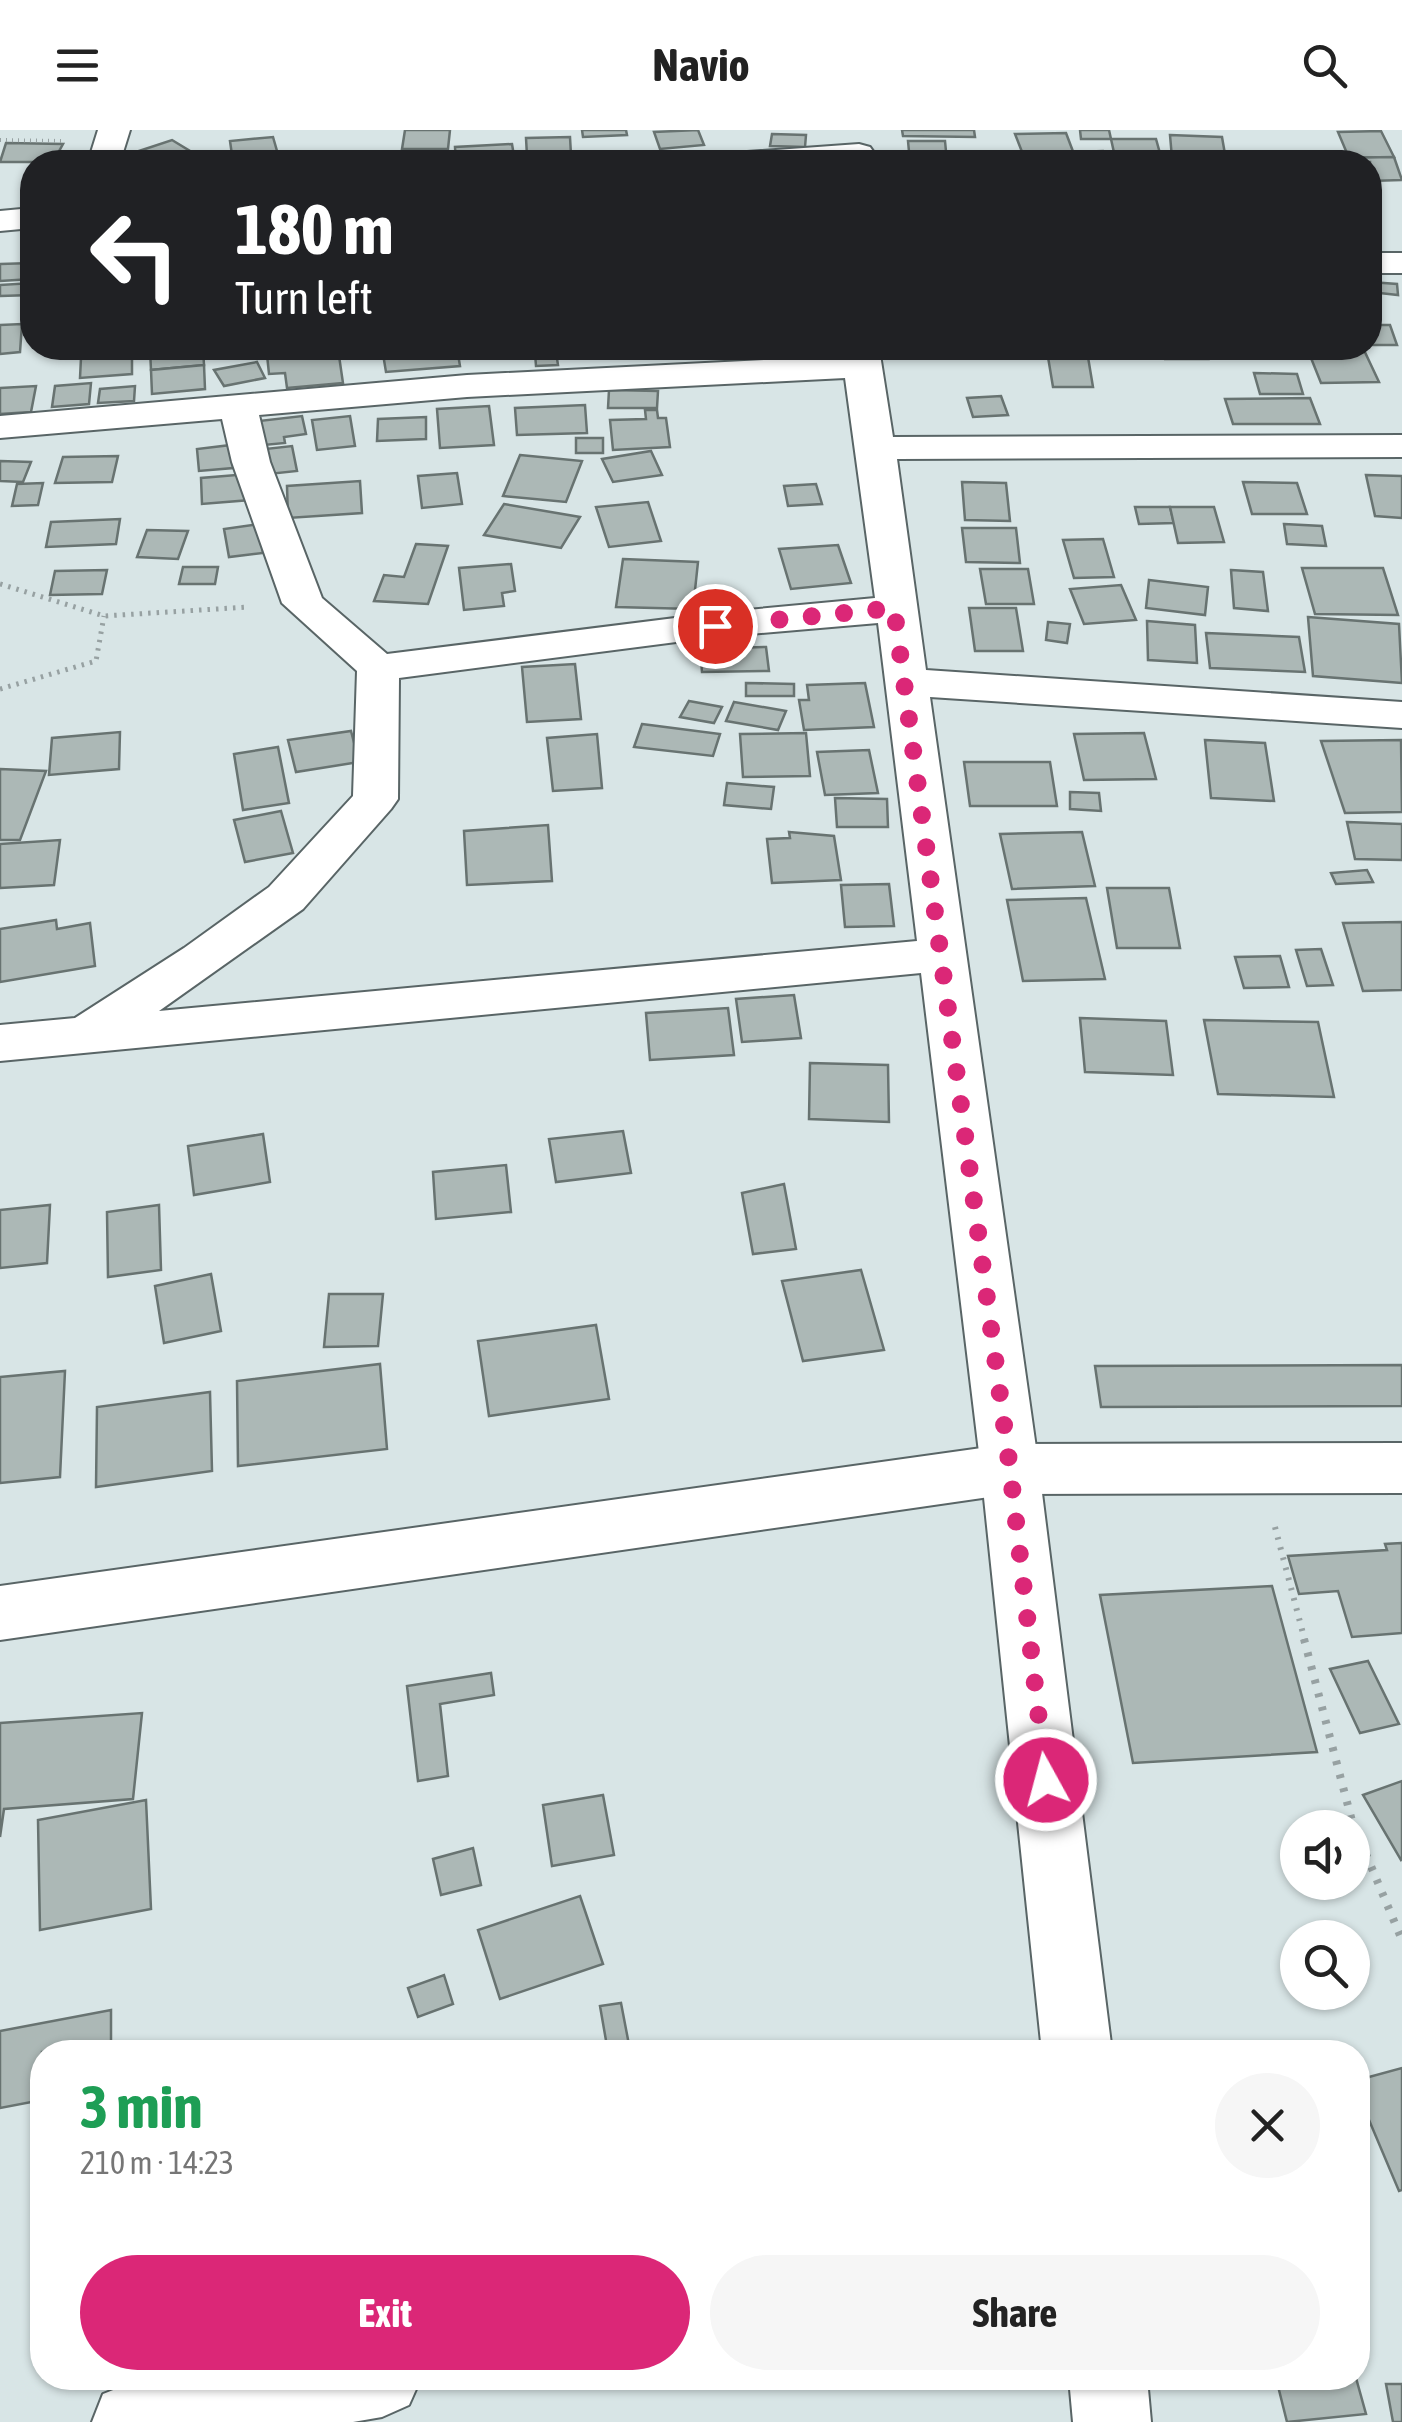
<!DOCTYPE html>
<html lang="en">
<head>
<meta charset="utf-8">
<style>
  body { margin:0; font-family:"Asap Condensed",sans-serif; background:#f6f6f6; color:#222; height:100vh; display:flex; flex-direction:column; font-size:38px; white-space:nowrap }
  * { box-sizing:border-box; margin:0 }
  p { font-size:32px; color:#767676 }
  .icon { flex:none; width:55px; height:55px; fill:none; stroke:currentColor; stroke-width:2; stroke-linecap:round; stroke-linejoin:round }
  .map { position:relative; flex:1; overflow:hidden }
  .sheet { position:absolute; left:30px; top:1910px; width:1340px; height:350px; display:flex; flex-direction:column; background:#fff; border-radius:40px; box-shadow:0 2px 8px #0004 }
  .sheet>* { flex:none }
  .top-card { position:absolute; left:20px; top:20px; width:1362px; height:210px; border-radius:40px; box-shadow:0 2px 8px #0004; background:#202124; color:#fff; overflow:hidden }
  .controls { position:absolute; left:1280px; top:1680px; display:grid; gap:20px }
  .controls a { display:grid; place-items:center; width:90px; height:90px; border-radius:50%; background:#fff; box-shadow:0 2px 8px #0004; font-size:50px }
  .pin { position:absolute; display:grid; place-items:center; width:85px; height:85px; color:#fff; margin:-42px; border:5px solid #fff; border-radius:50%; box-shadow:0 2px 10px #0007 }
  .me { position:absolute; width:110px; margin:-55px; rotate:353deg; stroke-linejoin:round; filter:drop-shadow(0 0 8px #0008) }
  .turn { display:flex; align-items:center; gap:35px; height:210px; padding:0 50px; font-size:45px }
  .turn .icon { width:130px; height:130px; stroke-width:2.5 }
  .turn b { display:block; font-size:70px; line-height:85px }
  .round { display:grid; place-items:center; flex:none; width:105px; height:105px; border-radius:52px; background:#f6f6f6 }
  .headline { display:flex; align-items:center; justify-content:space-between; height:170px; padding:0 50px }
  h1 { font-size:60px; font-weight:700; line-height:75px; color:#1e9e55 }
  .action { display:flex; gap:20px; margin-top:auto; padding:20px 50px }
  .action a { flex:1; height:115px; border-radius:60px; background:#db2777; color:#fff; font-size:40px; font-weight:700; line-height:115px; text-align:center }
  .action a+a { background:#f6f6f6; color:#222 }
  header { display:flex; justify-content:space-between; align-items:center; height:130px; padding:0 50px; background:#fff; font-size:45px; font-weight:700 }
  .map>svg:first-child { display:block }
  .building { fill:#acb8b6; stroke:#687371; stroke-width:2.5 }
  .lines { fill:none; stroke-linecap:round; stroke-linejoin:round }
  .street-casing { stroke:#596566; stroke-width:4 }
  .secondary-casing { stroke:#596566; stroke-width:4 }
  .path-far3 { stroke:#97a1a2; stroke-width:4; stroke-dasharray:1 5; stroke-linecap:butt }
  .path-far2 { stroke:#97a1a2; stroke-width:5; stroke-dasharray:2.5 6; stroke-linecap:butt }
  .path-far1 { stroke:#97a1a2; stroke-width:6; stroke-dasharray:2.5 8; stroke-linecap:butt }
  .path { stroke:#97a1a2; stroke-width:8; stroke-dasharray:4 10; stroke-linecap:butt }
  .street { fill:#fff; fill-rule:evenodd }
  .secondary { fill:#fff; fill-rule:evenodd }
  .route { stroke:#db2777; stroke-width:18; stroke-dasharray:0 32.4 }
</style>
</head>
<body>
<header><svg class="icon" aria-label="menu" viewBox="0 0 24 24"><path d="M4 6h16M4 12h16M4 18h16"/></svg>Navio<svg class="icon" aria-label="search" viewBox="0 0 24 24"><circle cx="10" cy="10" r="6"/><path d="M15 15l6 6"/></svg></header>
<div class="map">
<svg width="1402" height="2292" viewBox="0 0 1402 2292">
  <rect width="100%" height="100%" fill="#d8e5e6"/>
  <!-- building -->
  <g class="building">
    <path d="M405,0H450L448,19H402Z"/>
    <path d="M582,0H626L627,5L583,7Z"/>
    <path d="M698,0L704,15L660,19L654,2Z"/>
    <path d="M902,0H974L975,7L903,6Z"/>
    <path d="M1080,0H1109L1111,9H1081Z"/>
    <path d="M1381,1L1394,27L1349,28L1338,2Z"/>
    <path d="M1066,3L1077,32H1026L1015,4Z"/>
    <path d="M772,4L806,5L805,17L770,16Z"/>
    <path d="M1170,5L1222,7L1226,30L1172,28Z"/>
    <path d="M273,7L277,21L232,25L230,11Z"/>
    <path d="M570,7L571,25L527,26L526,8Z"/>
    <path d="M1111,9H1156L1161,27H1115Z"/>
    <path d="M172,10L190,21L159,32L136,22Z"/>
    <path d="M908,11H945L947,32H910Z"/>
    <path d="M6,13L63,14L53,32H0Z"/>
    <path d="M512,14L515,32H456L455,17Z"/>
    <path d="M1103,21L1108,32H1082L1077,22Z"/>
    <path d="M422,22L425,32H367L365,26Z"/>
    <path d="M1394,27L1402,50L1370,51V32H1336L1334,28Z"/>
    <path d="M32,133V149L0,151V134Z"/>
    <path d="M1370,152L1397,154L1398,165L1370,162Z"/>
    <path d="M32,153V165L0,166V155Z"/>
    <path d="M22,194L20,222L0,224V195Z"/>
    <path d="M1370,195H1390L1397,215H1370Z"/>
    <path d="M203,218L204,235L151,240L150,219Z"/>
    <path d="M382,218H457L460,236L386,242Z"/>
    <path d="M646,218H729L730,226L646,227Z"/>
    <path d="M1162,218H1204L1208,229H1165Z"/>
    <path d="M1307,218H1363L1379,252L1321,253Z"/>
    <path d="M338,219L343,253L287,258L285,243L269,244L267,225Z"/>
    <path d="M1047,221H1087L1093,257H1053Z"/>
    <path d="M556,222L558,235L536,236L535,223Z"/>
    <path d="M132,224V244L80,248L81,228Z"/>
    <path d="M257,232L265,248L224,256L214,240Z"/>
    <path d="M204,235L205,259L152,264L151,240Z"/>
    <path d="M1254,243L1297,244L1303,264H1260Z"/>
    <path d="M91,253L89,274L52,277L55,256Z"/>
    <path d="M36,256L31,282L0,284V258Z"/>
    <path d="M135,256L134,271L98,273L100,259Z"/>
    <path d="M609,260L658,261L657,278H608Z"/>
    <path d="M1001,266L1008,285L973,287L967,268Z"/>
    <path d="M1310,268L1320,294H1233L1225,269Z"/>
    <path d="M585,275L587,303L517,305L515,278Z"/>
    <path d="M489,276L494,315L440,318L437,279Z"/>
    <path d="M645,280H657L658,288H666L670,317L613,320L610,290L646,289Z"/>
    <path d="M302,286L306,304L284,307L285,313L264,315L259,291Z"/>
    <path d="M350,286L355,316L317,320L312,290Z"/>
    <path d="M426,287V309L377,311L378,289Z"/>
    <rect x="576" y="308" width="27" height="15"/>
    <path d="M231,315L233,338L199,341L197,319Z"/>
    <path d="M292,316L297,341L269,344L265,319Z"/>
    <path d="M651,321L662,345L613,352L602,329Z"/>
    <path d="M520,325L582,331L566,372L503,366Z"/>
    <path d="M118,326L112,352L55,353L63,327Z"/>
    <path d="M0,331L31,332L23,352L0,351Z"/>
    <path d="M457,343L462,374L422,378L418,346Z"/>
    <path d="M248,344L250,370L202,374L201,348Z"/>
    <path d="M1366,345L1402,346V388L1375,386Z"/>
    <path d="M360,351L362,383L288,388L287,356Z"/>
    <path d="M962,352L1006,353L1010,391L965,390Z"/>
    <path d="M1243,352L1297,353L1307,384H1252Z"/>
    <path d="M43,353L38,375L12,376L17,354Z"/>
    <path d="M816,354L822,374L788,376L784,356Z"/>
    <path d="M648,372L661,411L609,417L596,377Z"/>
    <path d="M504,374L580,387L561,418L484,405Z"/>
    <path d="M1135,377H1170L1174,393L1139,394Z"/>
    <path d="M1170,377H1214L1224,412L1178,413Z"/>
    <path d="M120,389L116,414L46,417L51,392Z"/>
    <path d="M259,394L263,423L229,427L224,399Z"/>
    <path d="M1284,394L1322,396L1326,416L1287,414Z"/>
    <path d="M962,398H1016L1020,433L966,432Z"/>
    <path d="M147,400L188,401L178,429L137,427Z"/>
    <path d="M1103,409L1114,447L1074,448L1063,410Z"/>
    <path d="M416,414L448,416L428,474L374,471L384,445L404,447Z"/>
    <path d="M838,415L851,453L791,459L779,419Z"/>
    <path d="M623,429L698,432L693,479L616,477Z"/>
    <path d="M511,434L515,461L502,463L504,476L464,480L459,438Z"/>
    <path d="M183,437H218L215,454H179Z"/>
    <path d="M1302,438H1383L1398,485L1315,484Z"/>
    <path d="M980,439H1028L1034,474H986Z"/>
    <path d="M107,440L102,464L50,465L55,441Z"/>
    <path d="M1231,440L1263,442L1268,481L1234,478Z"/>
    <path d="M1149,450L1208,457L1205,485L1146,478Z"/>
    <path d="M1121,455L1136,490L1084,494L1070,459Z"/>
    <path d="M969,478H1016L1023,521H975Z"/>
    <path d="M1308,487L1399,494L1402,553L1313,546Z"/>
    <path d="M1147,491L1195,495L1197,533L1148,530Z"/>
    <path d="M1048,492L1070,494L1067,513L1046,510Z"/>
    <path d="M1206,503L1299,507L1305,542L1210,538Z"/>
    <path d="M766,517L769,541L702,542L700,519Z"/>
    <path d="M575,534L581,589L527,592L522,537Z"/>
    <path d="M746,553L794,554V566H746Z"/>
    <path d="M865,553L874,597L804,600L799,570H809L807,555Z"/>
    <path d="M689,571L722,577L714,593L680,587Z"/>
    <path d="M734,572L786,581L778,600L726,591Z"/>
    <path d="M642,594L720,604L713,626L634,617Z"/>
    <path d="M351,601L359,632L296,642L288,610Z"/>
    <path d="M120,602L119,639L49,645L52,608Z"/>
    <path d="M806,603L810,646L743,647L740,604Z"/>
    <path d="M1144,603L1156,649L1084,650L1074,604Z"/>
    <path d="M597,604L602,658L553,661L547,608Z"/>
    <path d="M1205,610L1265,613L1274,671L1211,668Z"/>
    <path d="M1401,610L1402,682L1345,683L1321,611Z"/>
    <path d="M278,617L289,673L243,680L234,624Z"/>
    <path d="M869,620L878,663L825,665L817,622Z"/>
    <path d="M964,632H1050L1057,676H970Z"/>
    <path d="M0,639L46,641L20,710H0Z"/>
    <path d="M727,653L774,657L771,679L724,675Z"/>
    <path d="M1070,662L1099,663L1101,681L1070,679Z"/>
    <path d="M835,668L887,669L888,697H837Z"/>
    <path d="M281,681L293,723L245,732L234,690Z"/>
    <path d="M1347,692L1402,694V730L1355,729Z"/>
    <path d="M548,695L552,751L467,755L464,701Z"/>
    <path d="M789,702L834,706L841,750L772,753L767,709L790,708Z"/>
    <path d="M1082,702L1095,756L1012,759L1000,704Z"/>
    <path d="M60,710L54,755L0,758V714Z"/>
    <path d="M1367,740L1373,752L1336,754L1331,743Z"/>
    <path d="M889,754L894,796L845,797L841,755Z"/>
    <path d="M1107,758H1169L1180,818H1117Z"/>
    <path d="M1086,768L1105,849L1023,851L1007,770Z"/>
    <path d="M56,790L57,799L90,793L95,836L0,852V799Z"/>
    <path d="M1402,792V860L1363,861L1343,793Z"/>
    <path d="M1321,819L1333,855L1307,856L1296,820Z"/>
    <path d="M1280,826L1289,857L1244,858L1235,827Z"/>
    <path d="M794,865L801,908L742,912L736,869Z"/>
    <path d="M728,878L734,925L650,930L646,883Z"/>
    <path d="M1080,888L1166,891L1173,945L1085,942Z"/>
    <path d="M1204,890L1318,892L1334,967L1218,964Z"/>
    <path d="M810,933L888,935L889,992L809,989Z"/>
    <path d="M623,1001L631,1043L556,1052L549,1009Z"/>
    <path d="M263,1004L270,1052L194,1065L188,1016Z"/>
    <path d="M506,1035L511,1082L436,1089L433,1042Z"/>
    <path d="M784,1054L796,1119L753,1124L742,1063Z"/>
    <path d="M50,1075L47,1133L0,1138V1080Z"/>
    <path d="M159,1075L161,1140L108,1147L107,1082Z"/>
    <path d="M861,1140L884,1220L803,1231L782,1151Z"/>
    <path d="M211,1144L221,1201L164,1213L155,1156Z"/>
    <path d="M329,1164H383L378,1216L324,1217Z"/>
    <path d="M596,1195L609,1269L489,1286L478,1211Z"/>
    <path d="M380,1234L387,1319L238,1336L237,1251Z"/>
    <path d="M1402,1235V1276L1101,1277L1095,1236Z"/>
    <path d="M65,1241L60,1347L0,1353V1247Z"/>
    <path d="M210,1262L212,1341L96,1357L97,1277Z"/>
    <path d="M1402,1413V1503L1352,1507L1338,1461L1299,1464L1288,1426L1387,1420L1385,1414Z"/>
    <path d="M1272,1456L1317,1622L1133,1633L1100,1465Z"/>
    <path d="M1368,1531L1399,1594L1360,1603L1330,1539Z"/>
    <path d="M491,1543L494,1565L440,1574L448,1646L418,1651L407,1556Z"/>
    <path d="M142,1583L133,1669L4,1679L0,1707V1593Z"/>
    <path d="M1402,1651V1729L1401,1730L1363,1665Z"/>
    <path d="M603,1665L614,1725L552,1736L543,1675Z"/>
    <path d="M146,1670L151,1779L40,1800L38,1690Z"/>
    <path d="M473,1718L481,1755L441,1765L433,1729Z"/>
    <path d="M580,1766L603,1834L500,1869L478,1800Z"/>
    <path d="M444,1845L453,1874L418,1887L408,1858Z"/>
    <path d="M621,1873L630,1920L608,1922L600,1876Z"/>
    <path d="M111,1880V1922H42V1970L0,1978V1901Z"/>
    <path d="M1402,1938V2060L1399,2061L1358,1964V1950Z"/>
    <path d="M1276,2248H1356L1366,2284L1287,2292Z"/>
    <path d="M1386,2254H1402V2292H1393Z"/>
  </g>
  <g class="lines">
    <!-- street casing -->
    <g class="street-casing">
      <g id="street">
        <path d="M98,0H130L120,32H88Z"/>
        <path d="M859,14L870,17L875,24L870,31L731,32L736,25L747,22Z"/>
        <path d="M32,78V98L0,101V81Z"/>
        <rect x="1370" y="123" width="32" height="20"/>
        <path d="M843,218H879L893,307L1402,305V327L897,329L926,540L1402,572V598L930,567L1039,1339L1112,1922H1042L981,1339L921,843L0,931V895L75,888L184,818L269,757L353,666L357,541L282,473L232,332L222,289L0,308V286L467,245L843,226ZM845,248L875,468L715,483L387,524L322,468L270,332L259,285L467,267ZM878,493L917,811L159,881L303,779L391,679L398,669L399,548L715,507Z"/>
        <path d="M161,2248H421L409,2275L382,2287L353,2292H92L103,2264L131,2253Z"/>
        <path d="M1069,2248H1147L1151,2292H1073Z"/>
      </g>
    </g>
    <!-- secondary casing -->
    <g class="secondary-casing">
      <path id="secondary" d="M1402,1313V1363L1010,1364L0,1510V1456L1010,1314Z"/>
    </g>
    <!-- path-far3 -->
    <path class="path-far3" d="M0,10L62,11"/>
    <!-- path-far2 -->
    <g class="path-far2">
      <path d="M0,454L104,486L249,477"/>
      <path d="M0,559L96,531L104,486"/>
    </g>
    <!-- path-far1 -->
    <path class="path-far1" d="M1275,1397L1305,1511"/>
    <!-- path -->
    <path class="path" d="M1304,1509L1352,1691L1402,1810"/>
    <!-- street -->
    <use href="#street" class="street"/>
    <!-- secondary -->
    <use href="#secondary" class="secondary"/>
  </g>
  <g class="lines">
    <!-- route -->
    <path class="route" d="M715,496L894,478L1010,1339L1046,1650"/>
  </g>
</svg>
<div class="controls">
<a><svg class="icon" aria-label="sound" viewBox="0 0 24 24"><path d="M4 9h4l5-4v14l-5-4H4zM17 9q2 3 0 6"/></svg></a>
<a><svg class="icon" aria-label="search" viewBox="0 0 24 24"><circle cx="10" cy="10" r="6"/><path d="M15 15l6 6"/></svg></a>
</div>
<div class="pin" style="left:715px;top:496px;background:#d93025"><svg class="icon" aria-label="arrive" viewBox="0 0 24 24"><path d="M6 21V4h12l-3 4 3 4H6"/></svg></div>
<svg class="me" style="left:1046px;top:1650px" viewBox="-20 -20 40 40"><circle r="17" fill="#db2777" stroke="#fff" stroke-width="3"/><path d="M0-11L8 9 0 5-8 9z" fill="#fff"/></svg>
<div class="top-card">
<div class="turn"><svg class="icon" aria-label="left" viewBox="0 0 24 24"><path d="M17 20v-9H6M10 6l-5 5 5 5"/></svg><div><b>180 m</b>Turn left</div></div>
</div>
<section class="sheet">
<div class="headline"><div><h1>3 min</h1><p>210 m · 14:23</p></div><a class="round"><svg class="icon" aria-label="close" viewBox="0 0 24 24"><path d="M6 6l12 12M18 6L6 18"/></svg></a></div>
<div class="action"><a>Exit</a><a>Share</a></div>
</section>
</div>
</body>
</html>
